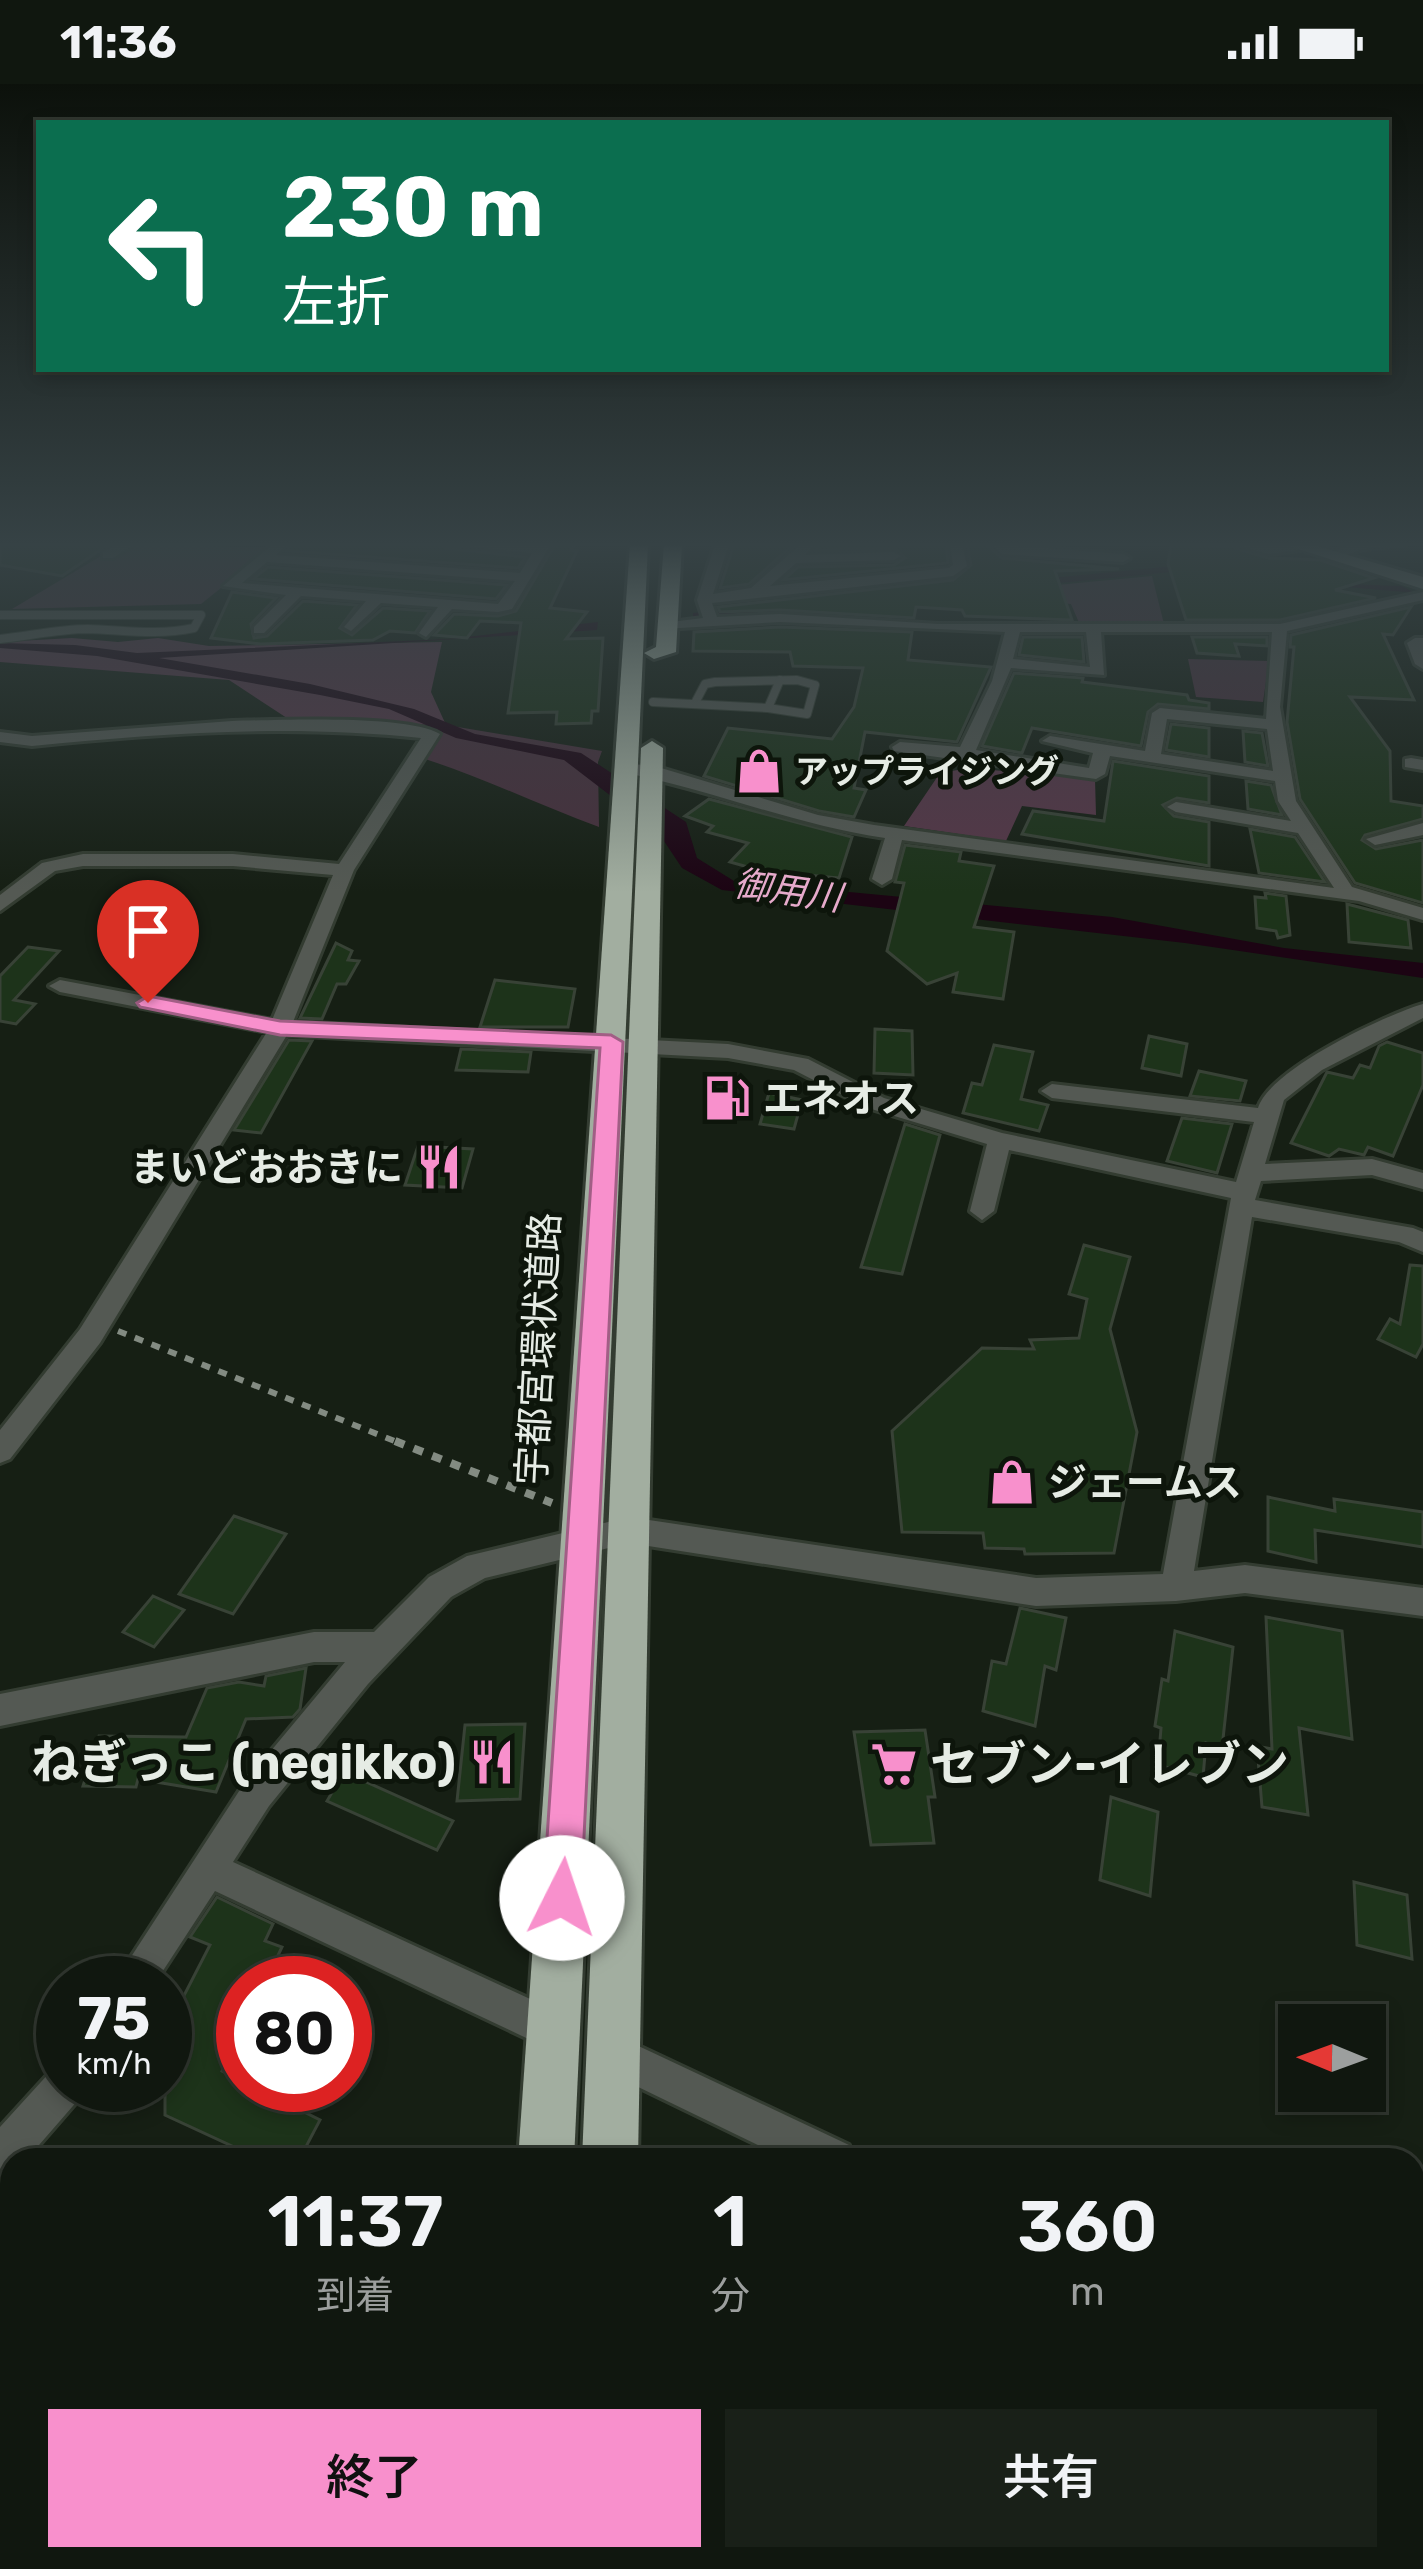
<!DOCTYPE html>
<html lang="ja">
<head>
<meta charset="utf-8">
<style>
  body { margin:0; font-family:Rubik,"Noto Sans JP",sans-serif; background:#192018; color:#f1f3f6; height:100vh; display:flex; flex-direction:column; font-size:45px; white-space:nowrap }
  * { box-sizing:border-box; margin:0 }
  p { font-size:39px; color:#9c9f9e }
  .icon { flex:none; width:66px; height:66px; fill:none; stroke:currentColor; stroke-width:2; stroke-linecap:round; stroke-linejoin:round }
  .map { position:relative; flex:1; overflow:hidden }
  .side { position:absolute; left:0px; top:2064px; width:1425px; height:423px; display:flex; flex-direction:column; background:#10170f; border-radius:36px 36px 0 0; box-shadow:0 6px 18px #0003,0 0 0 3px #30362f }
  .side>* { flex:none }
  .banner { position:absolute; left:36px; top:36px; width:1353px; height:252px; border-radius:0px; box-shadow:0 6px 18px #0003,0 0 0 3px #30362f; background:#0b6e4f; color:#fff; overflow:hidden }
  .needle { width:78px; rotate:271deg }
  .buttons { position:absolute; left:1278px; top:1920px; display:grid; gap:24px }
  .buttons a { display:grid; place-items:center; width:108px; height:108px; border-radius:0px; background:#10170f; box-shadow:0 6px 18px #0003,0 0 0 3px #30362f; font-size:60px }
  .speed { position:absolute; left:36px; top:1872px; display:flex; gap:24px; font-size:60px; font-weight:700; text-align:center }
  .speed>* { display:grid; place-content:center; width:156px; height:156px; border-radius:50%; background:#10170f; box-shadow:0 6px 18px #0003,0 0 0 3px #30362f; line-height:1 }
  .speed small { font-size:30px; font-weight:400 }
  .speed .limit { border:18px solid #d22; background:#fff; color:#111 }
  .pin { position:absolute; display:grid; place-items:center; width:102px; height:102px; color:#fff; margin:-123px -51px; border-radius:50% 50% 50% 0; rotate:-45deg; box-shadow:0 0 12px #0007 }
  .pin .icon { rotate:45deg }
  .me { position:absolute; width:132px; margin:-66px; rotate:4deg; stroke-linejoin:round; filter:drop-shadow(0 0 9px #0008) }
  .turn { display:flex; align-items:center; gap:42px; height:252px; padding:0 48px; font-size:54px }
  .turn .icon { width:156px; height:156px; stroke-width:2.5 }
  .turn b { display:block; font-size:84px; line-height:102px }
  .eta { display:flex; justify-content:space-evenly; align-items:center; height:204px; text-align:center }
  .eta b { font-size:72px; font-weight:600; line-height:84px }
  .action { display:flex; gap:24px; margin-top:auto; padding:24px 48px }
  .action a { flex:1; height:138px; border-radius:0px; background:#f890cc; color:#111; font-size:48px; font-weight:600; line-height:138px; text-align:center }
  .action a+a { background:#192018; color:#f1f3f6 }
  .status { display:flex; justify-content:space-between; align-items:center; height:84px; padding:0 60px; background:#10170f; direction:ltr }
  .status svg { height:33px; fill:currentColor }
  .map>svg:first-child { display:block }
  .green { fill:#48303d }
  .forest { fill:#563748 }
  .water { fill:#1c0413 }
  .building { fill:#1d331a; stroke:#384236; stroke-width:3 }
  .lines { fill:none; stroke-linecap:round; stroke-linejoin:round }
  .lane-casing { stroke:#333c31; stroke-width:10 }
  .street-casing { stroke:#333c31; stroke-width:6 }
  .secondary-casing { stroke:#333c31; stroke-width:6 }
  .highway-casing { stroke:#333c31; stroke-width:6 }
  .path-far1 { stroke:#838b82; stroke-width:6; stroke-dasharray:9 9; stroke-linecap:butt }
  .path { stroke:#838b82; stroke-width:8; stroke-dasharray:10 10; stroke-linecap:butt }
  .lane { stroke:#545953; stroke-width:8 }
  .street { fill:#545953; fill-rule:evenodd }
  .secondary { fill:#747b72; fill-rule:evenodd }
  .highway { fill:#a2aea0; fill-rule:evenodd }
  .route { fill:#f890cc; stroke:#a15e85; stroke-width:3 }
  .labels { text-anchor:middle; stroke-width:10; stroke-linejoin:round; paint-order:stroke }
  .far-poi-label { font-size:33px; font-weight:bold; fill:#e6ece5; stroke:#0d150b; text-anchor:start }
  .far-water-label { font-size:36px; font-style:italic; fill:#e6aacb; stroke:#0d150b }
  .poi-label { font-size:39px; font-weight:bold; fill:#e6ece5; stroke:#0d150b; text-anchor:start }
  .street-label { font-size:39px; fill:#e6ece5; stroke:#0d150b }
  .near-poi-label { font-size:48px; font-weight:bold; fill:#e6ece5; stroke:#0d150b; text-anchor:end }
</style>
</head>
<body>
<div class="status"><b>11:36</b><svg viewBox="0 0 49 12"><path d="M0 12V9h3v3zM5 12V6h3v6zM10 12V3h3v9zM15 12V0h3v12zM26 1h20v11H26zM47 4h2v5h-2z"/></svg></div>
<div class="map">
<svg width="1423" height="2485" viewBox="0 0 1423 2485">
  <rect width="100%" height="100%" fill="#161f14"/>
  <!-- green -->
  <g class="green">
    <path d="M139,460L271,464L201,520L12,525L101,472L117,474Z"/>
    <path d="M1152,492L1164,540L1080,541L1071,520L1024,516L1025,504Z"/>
    <path d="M1188,575L1269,577L1263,618L1196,613Z"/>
    <path d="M446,641L602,667L598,678L599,743C539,721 482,693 422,674Z"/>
  </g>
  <!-- forest -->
  <g class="forest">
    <path d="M72,554L118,558L158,554L209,562L442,558L431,608L446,641L293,638L229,596L0,578V558Z"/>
    <path d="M969,684L1095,695L1096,731L1022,722L1006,757L904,742L940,689Z"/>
  </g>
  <!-- water -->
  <g class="water">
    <path d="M1164,483L1313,499L1401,502L1416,509L1172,488L693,535V529Z"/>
    <path d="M598,538L597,546L159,574L310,600L414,625L475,650L581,669L686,738L697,774L734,797L1112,833L1284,864L1423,879V894L1185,859L722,806L682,784L658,748L564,676L456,654L389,625L320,611L97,572L0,564V559L75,561L137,569L449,555Z"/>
  </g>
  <!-- building -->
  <g class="building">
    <path d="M0,460H109L62,492L0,481Z"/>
    <path d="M292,460H442L446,464L525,473L518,484L287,467Z"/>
    <path d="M555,460H575L571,466L577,467L550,524L587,528L566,555L603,554L598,627H592L591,639L556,640L557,628L508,629L521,539L480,537L467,554L434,551L454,530L498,532L516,527Z"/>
    <path d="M734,460H794L749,500L720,504Z"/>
    <path d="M820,460H946L948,479L783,496L798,483L894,481L905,474L894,464L816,466Z"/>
    <path d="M967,460H986L1002,474L1119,485L1055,487L1072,536L965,532L962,526L916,523L914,534L780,526L720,528L718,523L953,496L971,481Z"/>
    <path d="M1171,460L1229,462L1268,474L1320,476L1374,494L1335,506L1376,514L1280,536H1186L1168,480Z"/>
    <path d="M268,483L507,501L496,515L253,495Z"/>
    <path d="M232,508L276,514L251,540L254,554L267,552L303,517L357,521L340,544L352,551L383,524L430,527L415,549L390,547L373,556L261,560L211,554Z"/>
    <path d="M1411,523L1393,551L1383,550L1414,616L1350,613L1390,667L1391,717L1423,722V735L1365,751L1362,756L1376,765L1423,756V819L1355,799L1300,715L1287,638L1294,563H1290L1291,551Z"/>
    <path d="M780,543L912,548L908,576L991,583L957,658L865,648L854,704L866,706L854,733L819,727L704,692L728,644L832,655L854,623L863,584L793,582L790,568L693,567L694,548Z"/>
    <path d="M1023,553H1082L1084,578L1019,571Z"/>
    <path d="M1192,553H1267V562L1235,560L1239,572L1197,569Z"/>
    <path d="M1014,589L1083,594L1082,598L1187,611L1189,616L1209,619V625L1158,620L1148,628L1141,662L1032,644L1022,669L982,662Z"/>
    <path d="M1171,640L1209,644V673L1166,666Z"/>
    <path d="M1243,647L1262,649L1268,682L1245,678Z"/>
    <path d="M1113,677L1209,692V719L1177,714L1163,721L1174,732L1209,738V782L1022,750L1033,727L1104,737Z"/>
    <path d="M1246,697L1271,701L1282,731L1248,725Z"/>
    <path d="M709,715L852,753L839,794L762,787L730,778L748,759L707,748L713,742L685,732Z"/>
    <path d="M1250,745L1295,753L1325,798L1259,789Z"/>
    <path d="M905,761L961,768L959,777L994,782L974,843L1014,848L1003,915L953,908L957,889L927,900L887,867L904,799L895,798Z"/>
    <path d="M1265,809L1286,812L1290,851L1278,854L1276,847L1257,844L1255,813L1266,814Z"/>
    <path d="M1347,820L1408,836L1411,864L1349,858Z"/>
    <path d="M336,859L352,867L348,876L359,877L346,900H337L322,935L300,934Z"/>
    <path d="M28,863L59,867L14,916L35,920L16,940L0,937V892Z"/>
    <path d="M495,896L575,905L568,943H480Z"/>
    <path d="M875,945L912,947L913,991L874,989Z"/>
    <path d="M1149,952L1187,960L1181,992L1142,984Z"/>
    <path d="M289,956L312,957L261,1049L234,1046Z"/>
    <path d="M1387,958L1423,969V1001L1393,1072L1368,1063L1364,1071L1339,1065L1329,1072L1291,1059L1327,988L1353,994L1360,981L1370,984L1379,962Z"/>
    <path d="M994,961L1033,968L1021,1015L1048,1021L1039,1047L963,1029L972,999L982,1001Z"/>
    <path d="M461,965L531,968L528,988L456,986Z"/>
    <path d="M1199,987L1246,997L1240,1017L1190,1012Z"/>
    <path d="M769,1009L802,1016L794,1045L760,1040Z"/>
    <path d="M1182,1034L1232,1040L1217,1089L1167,1077Z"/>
    <path d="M905,1040L940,1051L902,1190L861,1183Z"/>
    <path d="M418,1062L473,1065L462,1104L405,1101Z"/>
    <path d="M1084,1161L1130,1173L1110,1245L1137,1348L1114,1469L1025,1470L1024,1465L985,1464L983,1449L902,1448L892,1347L982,1264L1034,1265L1030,1256L1079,1254L1087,1215L1069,1210Z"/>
    <path d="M1410,1181L1423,1182V1260L1416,1273L1378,1255L1390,1235L1400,1240Z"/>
    <path d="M1268,1413L1335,1427L1334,1415L1423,1428V1463L1315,1446L1316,1478L1268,1467Z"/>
    <path d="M234,1432L286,1450L233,1530L179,1510Z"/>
    <path d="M153,1512L184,1526L154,1563L123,1548Z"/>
    <path d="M1020,1524L1066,1534L1056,1586L1045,1582L1035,1642L983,1627L992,1577L1006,1580Z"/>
    <path d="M1266,1533L1342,1547L1352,1655L1299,1644L1308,1731L1262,1723L1257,1662L1272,1665Z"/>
    <path d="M1175,1547L1233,1563L1222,1664L1206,1659L1203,1693L1158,1681L1161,1644L1155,1642L1162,1595L1168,1597Z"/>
    <path d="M306,1584L300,1625L293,1633L246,1635L216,1708L138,1695L136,1703L83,1702L99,1652L186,1653L207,1604L239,1598L264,1602L266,1592Z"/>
    <path d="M525,1640L520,1715L457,1717L465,1641Z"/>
    <path d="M925,1646L935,1713H928L934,1759L871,1761L854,1648Z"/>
    <path d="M344,1688L453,1737L437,1766L327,1717Z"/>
    <path d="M1111,1713L1158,1728L1150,1812L1100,1796Z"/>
    <path d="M1354,1798L1407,1811L1412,1875L1357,1861Z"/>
    <path d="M217,1813L273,1840L265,1857L282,1863L265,1899H243V1944L222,1987L320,2036L299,2076H262L165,2031V1928L174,1931L210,1861L190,1853Z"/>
  </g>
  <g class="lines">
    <!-- lane casing -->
    <g class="lane-casing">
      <g id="lane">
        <path d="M0,531H201L194,544C156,552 124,546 88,545C59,545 29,552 0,555"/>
        <path d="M696,617L705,600L715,598L797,596L815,601L807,630L768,624"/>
        <path d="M653,618L768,624L780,596"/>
      </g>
    </g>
    <!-- street casing -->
    <g class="street-casing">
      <g id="street">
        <path d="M118,460H134L113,474H103V468Z"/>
        <path d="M273,460H288L276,471L520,489L532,469L446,460H551L512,525L498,528L452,525L426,553L419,549L438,523L381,519L351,547L344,543L366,517L301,512L264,549H254V543L286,511L223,502ZM267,478L515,497L498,520L242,499Z"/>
        <path d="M715,460H729L713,510L751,504L801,460H816L805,471L894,468L901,472L894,476L796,479L770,502L949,484L953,481L950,460H962L967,482L953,492L712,519L717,533L780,530L938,540H1280L1423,508V516L1287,547L1280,623L1296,717L1352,803L1423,824V836L1359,817L902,756L892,795L882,801L872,795L885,754C794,741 710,705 621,688V680L651,681L818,731L874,741L1334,804L1298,749L1176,728L1167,723L1176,718L1291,737L1278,717L1275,697L1110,672L1105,690L1096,695L894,667L892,663L900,658L960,663L992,597L1005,548L780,538L663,545V539L703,534L697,516ZM1020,548H1086L1090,583L1013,575ZM1101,548H1272L1266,635L1160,624L1152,629L1145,667L1050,652L1042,657L1093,669L1089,684L976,666L1011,584L1104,591ZM1167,635L1267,645L1273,687L1161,670Z"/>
        <path d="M990,460L1123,470L1130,474L1123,478L1002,470Z"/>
        <path d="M1233,460H1306L1313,464L1269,470Z"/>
        <path d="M1352,460H1405L1363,465L1332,476L1325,472Z"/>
        <path d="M1415,554H1423V585L1415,580L1407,559Z"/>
        <path d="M232,637C275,636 408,630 440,650L354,786L293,938L728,960L808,975L884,1014L1002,1049L1236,1098L1254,1038L1052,1014L1041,1007L1052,1000L1258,1024C1270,985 1385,931 1423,920V934L1322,986L1284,1016L1265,1080L1372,1075L1423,1089V1105L1372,1091L1261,1097L1255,1116L1413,1144L1423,1148V1168L1399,1158L1252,1133L1194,1487L1245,1481L1423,1504V1532L1245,1509L1176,1517L1036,1522L629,1459L485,1494L451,1513L368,1600L269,1722L233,1778L567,1932L573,1946L567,1960L553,1966L539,1960L215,1807L155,1899H114L245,1698L345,1578H314L0,1642V1610L314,1548H374L429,1493L467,1472L629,1433L1036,1494L1163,1490L1231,1114L1009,1066L994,1127L982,1136L970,1127L987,1060L868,1024L794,986L728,974L287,951L100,1259L10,1375L0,1379V1346L80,1245L267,948L60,908L49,902L60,896L272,936L333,791L233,782H83L55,787L0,827V811L42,779L83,770H233L339,780L421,654C291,640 162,649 32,662L0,658V648L32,652Z"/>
        <path d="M1411,674L1423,676V686L1405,683V675Z"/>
        <path d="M1423,739V751L1375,761L1366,755Z"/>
        <path d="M613,1950L849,2061L855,2076H789L599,1984L593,1970L599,1956Z"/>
        <path d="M63,1982V2001H85L79,2015L26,2076H12V2090L0,2095V2043L51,1987Z"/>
        <path d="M1413,2331L1423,2335V2382L1413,2378Z"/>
      </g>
    </g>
    <!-- secondary casing -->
    <g class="secondary-casing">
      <path id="secondary" d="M1283,460H1310L1423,493V505Z"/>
    </g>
    <!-- highway casing -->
    <g class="highway-casing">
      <g id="highway">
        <path d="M630,460H648L574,2076H518Z"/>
        <path d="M664,460H682L676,568L654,575L644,569L656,563Z"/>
        <path d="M652,657L663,664L638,2076H582L641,664Z"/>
        <rect x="491" y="2475" width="64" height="10"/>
        <rect x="566" y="2475" width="64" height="10"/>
      </g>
    </g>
    <!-- path-far1 -->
    <path class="path-far1" d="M118,1247L402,1360"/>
    <!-- path -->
    <path class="path" d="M395,1357L552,1419"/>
    <!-- lane -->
    <use href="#lane" class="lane"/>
    <!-- street -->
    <use href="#street" class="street"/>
    <!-- secondary -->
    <use href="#secondary" class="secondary"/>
    <!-- highway -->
    <use href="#highway" class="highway"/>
  </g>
  <!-- sky -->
  <linearGradient id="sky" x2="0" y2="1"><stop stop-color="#0c110b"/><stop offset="0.57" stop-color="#364245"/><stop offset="1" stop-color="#364245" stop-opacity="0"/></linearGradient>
  <rect width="1423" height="808" fill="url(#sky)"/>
  <!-- route -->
  <path class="route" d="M148,912L280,937L611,951L623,958L581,1814L575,1827L562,1832L549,1827L543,1814L600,964L280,951L140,923L137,919Z"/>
  <!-- icons -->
  <defs>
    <g id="shop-bare" transform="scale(3.6)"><path d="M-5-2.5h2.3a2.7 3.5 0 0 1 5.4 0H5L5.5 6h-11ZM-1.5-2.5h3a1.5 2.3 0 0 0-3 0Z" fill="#f890cc" stroke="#0d150b" stroke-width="2.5" paint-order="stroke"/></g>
    <g id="fuel-bare" transform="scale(3.6)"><path d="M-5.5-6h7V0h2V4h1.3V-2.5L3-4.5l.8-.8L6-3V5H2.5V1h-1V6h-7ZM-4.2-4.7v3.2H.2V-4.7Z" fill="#f890cc" stroke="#0d150b" stroke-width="2.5" paint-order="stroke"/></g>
    <g id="restaurant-bare" transform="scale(3.6)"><path d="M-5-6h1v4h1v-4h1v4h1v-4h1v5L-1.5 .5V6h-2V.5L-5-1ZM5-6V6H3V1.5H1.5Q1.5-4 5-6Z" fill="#f890cc" stroke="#0d150b" stroke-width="2.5" paint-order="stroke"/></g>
    <g id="supermarket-bare" transform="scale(3.6)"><path d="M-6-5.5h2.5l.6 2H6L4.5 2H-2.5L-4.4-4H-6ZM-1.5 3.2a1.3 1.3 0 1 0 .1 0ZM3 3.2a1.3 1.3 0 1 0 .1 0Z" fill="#f890cc" stroke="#0d150b" stroke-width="2.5" paint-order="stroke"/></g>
  </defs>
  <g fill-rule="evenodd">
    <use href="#shop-bare" x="759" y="687"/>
    <use href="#fuel-bare" x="727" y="1014"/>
    <use href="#restaurant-bare" x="439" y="1083"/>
    <use href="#shop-bare" x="1012" y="1398"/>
    <use href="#restaurant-bare" x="492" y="1678"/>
    <use href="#supermarket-bare" x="894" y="1680"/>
  </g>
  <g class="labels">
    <!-- far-poi labels -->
    <g class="far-poi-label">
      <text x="795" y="699">アップライジング</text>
    </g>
    <!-- far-water labels -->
    <g class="far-water-label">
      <text transform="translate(788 806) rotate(8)" y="13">御用川</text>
    </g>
    <!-- poi labels -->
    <g class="poi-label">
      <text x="763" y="1028">エネオス</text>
      <text x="403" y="1097" text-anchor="end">まいどおおきに</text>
      <text x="1048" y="1412">ジェームス</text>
    </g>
    <!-- street labels -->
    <g class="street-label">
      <text transform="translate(538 1265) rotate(-87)" y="14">宇都宮環状道路</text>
    </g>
    <!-- near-poi labels -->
    <g class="near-poi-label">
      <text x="456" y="1695">ねぎっこ (negikko)</text>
      <text x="930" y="1697" text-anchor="start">セブン-イレブン</text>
    </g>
  </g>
</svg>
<div class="buttons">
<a><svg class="needle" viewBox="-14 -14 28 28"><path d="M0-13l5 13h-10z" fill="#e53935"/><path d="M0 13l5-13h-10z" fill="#9c9f9e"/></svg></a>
</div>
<div class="speed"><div>75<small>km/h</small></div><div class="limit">80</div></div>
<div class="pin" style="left:148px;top:919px;background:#d93025"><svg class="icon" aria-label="arrive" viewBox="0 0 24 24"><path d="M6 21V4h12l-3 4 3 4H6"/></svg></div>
<svg class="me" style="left:562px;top:1814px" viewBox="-20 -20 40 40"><circle r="19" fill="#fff"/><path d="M0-13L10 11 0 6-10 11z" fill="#f890cc"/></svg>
<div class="banner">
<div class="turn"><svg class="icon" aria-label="left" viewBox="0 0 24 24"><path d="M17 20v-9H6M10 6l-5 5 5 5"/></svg><div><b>230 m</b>左折</div></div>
</div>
<section class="side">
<div class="eta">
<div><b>11:37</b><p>到着</p></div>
<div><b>1</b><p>分</p></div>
<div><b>360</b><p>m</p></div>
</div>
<div class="action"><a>終了</a><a>共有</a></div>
</section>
</div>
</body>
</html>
